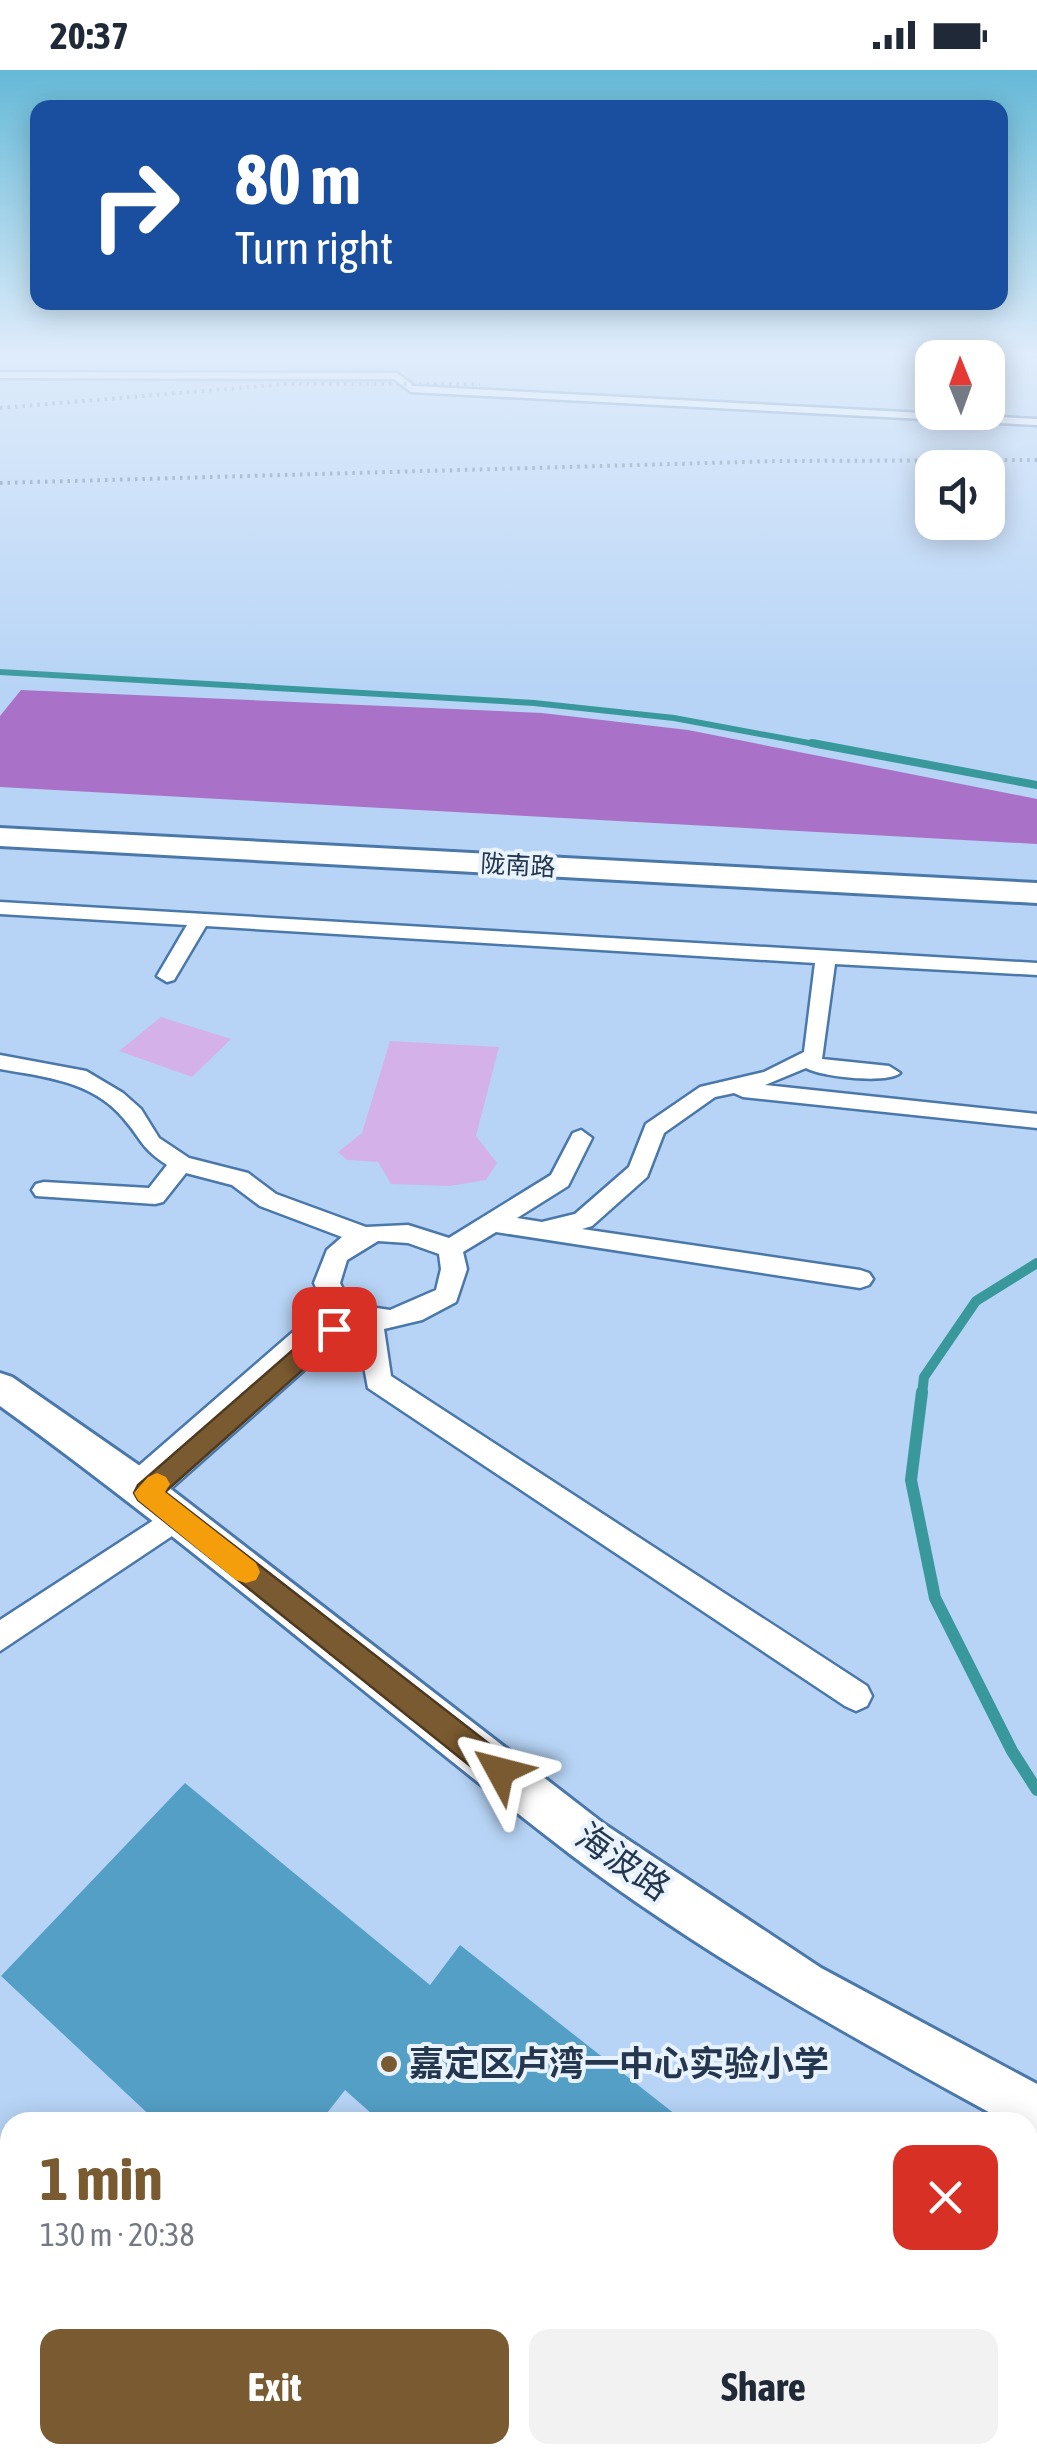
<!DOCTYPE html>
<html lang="en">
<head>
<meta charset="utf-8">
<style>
  body { margin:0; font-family:"Asap Condensed","Noto Sans SC",sans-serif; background:#f2f2f3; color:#1f2937; height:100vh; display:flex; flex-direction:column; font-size:38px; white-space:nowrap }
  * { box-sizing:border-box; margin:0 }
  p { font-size:32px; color:#747a83 }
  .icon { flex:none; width:55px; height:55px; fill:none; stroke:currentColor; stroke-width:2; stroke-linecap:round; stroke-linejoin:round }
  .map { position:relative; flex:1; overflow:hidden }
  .drawer { position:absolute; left:0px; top:2042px; width:1038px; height:352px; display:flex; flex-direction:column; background:#fff; border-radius:30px 30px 0 0; box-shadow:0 5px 25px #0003 }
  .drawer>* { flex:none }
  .guide { position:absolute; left:30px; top:30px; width:978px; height:210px; border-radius:20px; box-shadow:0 5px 25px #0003; background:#1a4fa0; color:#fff; overflow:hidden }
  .needle { width:65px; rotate:359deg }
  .fabs { position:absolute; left:915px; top:270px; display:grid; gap:20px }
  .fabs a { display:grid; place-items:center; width:90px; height:90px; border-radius:20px; background:#fff; box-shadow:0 5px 25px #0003; font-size:50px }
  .pin { position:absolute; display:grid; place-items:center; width:85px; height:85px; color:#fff; margin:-42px; border-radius:20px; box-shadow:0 5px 15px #0006 }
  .me { position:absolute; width:110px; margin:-55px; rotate:308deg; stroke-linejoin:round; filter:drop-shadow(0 0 8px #0008) }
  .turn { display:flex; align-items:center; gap:35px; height:210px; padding:0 40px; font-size:45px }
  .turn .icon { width:130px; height:130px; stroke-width:2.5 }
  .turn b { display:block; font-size:70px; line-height:85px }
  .round { display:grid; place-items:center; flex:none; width:105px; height:105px; border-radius:20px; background:#f2f2f3 }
  .headline { display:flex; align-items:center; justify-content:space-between; height:170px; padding:0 40px }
  h1 { font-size:60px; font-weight:700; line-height:75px; color:#7a5a30 }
  .cta { display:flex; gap:20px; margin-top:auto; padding:20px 40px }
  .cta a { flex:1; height:115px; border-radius:20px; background:#7a5a30; color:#fff; font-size:40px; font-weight:700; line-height:115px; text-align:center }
  .cta a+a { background:#f2f2f3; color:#1f2937 }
  .status { display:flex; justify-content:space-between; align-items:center; height:70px; padding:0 50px; background:#fff; direction:ltr }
  .status svg { height:28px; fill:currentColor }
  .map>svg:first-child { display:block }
  .green { fill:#d4b2e9 }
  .forest { fill:#a972c8 }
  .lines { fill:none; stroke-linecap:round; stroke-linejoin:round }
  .stream-far3 { stroke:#38989c; stroke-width:6 }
  .stream-far2 { stroke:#38989c; stroke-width:8 }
  .stream-far1 { stroke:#38989c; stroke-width:10 }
  .stream { stroke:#38989c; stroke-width:12 }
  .building { fill:#549fc6 }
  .minor-casing { stroke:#4b78ab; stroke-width:5 }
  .tertiary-casing { stroke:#4b78ab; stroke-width:6 }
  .primary-casing { stroke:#4b78ab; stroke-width:6 }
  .minor { fill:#fff; fill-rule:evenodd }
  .tertiary { fill:#fff; fill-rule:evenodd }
  .primary { fill:#fff; fill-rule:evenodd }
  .rail { stroke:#5a718c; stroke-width:4; stroke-dasharray:2.5 5; stroke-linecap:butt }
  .route { fill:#7a5a30; stroke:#4f3a1f; stroke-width:2.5 }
  .slow { fill:#f59e0b }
  .poi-dot { fill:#7a5a30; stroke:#e9f3ff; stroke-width:4 }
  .labels { text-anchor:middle; stroke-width:8; stroke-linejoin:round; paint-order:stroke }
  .far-street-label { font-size:25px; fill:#24374e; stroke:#e9f3ff }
  .near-street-label { font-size:35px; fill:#24374e; stroke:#e9f3ff }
  .near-poi-label { font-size:35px; font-weight:bold; fill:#24374e; stroke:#e9f3ff; text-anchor:start }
</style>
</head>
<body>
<div class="status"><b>20:37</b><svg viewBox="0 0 49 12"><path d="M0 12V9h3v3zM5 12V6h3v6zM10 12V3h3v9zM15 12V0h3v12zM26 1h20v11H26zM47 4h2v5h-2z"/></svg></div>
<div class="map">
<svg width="1037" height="2394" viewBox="0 0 1037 2394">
  <rect width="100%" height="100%" fill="#b7d4f6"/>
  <!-- green -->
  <g class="green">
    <path d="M161,947L231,969L192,1007L119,981Z"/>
    <path d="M390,971L499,977L476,1066L497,1093L486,1110L450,1116L391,1114L378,1092L347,1090L338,1082L362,1063Z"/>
  </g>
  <!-- forest -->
  <path class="forest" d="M21,620L542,643L688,660L1037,729V774L0,717V646Z"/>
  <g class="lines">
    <!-- stream-far3 -->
    <path class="stream-far3" d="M0,602L534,633L674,648L825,676"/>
    <!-- stream-far2 -->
    <path class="stream-far2" d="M812,673L1037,715"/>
    <!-- stream-far1 -->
    <path class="stream-far1" d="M922,1324L924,1307L976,1231L1037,1193"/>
    <!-- stream -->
    <path class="stream" d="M922,1322L911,1410L935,1528L1012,1681L1037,1720"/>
  </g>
  <!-- building -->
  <path class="building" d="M185,1713L430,1915L460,1875L685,2052H381L345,2020L320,2052H157L1,1906Z"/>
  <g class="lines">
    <!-- minor casing -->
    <g class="minor-casing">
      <g id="minor">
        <path d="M0,302L397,303L414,316L1037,349V355L411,322L394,309L0,308Z"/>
        <path d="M0,832L1037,893V905L835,894L822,989L889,996L900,1003C888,1014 821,1007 806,998L765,1015L1037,1044V1058L743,1027L734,1023L715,1027L664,1063L647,1107L592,1156L582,1159L860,1200L869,1203L873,1209L869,1215L860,1218L496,1162L463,1182L467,1199L456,1232L422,1250L384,1259L391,1306L867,1616L872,1626L867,1636L856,1641L845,1636L368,1318L356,1254L157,1431C142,1437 130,1428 123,1414L127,1406L324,1235L314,1213L327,1180L342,1167L260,1136L232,1115L186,1103L163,1132L155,1134L36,1126L32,1120L36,1114L44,1112L149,1118L167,1095C140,1077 143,1071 124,1049C93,1011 45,1007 0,999V985L86,1001L123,1023L141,1039L159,1068L189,1088L248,1103L276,1124L366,1157L408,1155L449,1168L551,1105L573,1063L581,1060L592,1068L568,1116L517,1148L542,1152L575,1144L629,1097L646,1054L700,1017L764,1002L804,982L815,893L206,856L174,910L167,912L157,906L187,855L0,844ZM378,1171L408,1173L439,1184L441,1199L436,1220L390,1240L350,1234L340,1213L347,1190Z"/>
        <path d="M177,1435L187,1438L192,1447L187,1456L0,1581V1550Z"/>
      </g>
    </g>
    <!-- tertiary casing -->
    <g class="tertiary-casing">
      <path id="tertiary" d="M0,1303L12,1307L150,1403L604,1754L821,1898L1037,2014V2066L1028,2062V2052H1007C857,1970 707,1888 570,1784C378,1637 196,1477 0,1336Z"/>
    </g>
    <!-- primary casing -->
    <g class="primary-casing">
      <path id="primary" d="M0,758L1037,813V833L0,776Z"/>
    </g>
    <!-- minor -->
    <use href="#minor" class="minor"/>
    <!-- tertiary -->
    <use href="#tertiary" class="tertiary"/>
    <!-- primary -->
    <use href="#primary" class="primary"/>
    <!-- rail -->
    <g class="rail">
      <path d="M0,338L286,314H480"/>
      <path d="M0,413L778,391L1037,390"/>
    </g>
  </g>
  <!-- sky -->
  <linearGradient id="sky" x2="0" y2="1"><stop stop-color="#65b9d7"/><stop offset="0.46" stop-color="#dfecfb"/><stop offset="1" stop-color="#dfecfb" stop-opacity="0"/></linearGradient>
  <rect width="1037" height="618" fill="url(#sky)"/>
  <!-- route -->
  <path class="route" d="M334,1250L342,1252L346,1259L342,1265L165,1422L510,1690L515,1701L510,1711L500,1715L489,1711L138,1430L134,1423L138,1415L325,1252Z"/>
  <!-- slow -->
  <path class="slow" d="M157,1403L166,1407L170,1414L165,1422L256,1493L260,1502L256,1510L246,1513L236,1510L138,1430L134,1423L148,1407Z"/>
  <!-- markers -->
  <circle class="poi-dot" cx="389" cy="1994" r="10"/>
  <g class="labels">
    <!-- far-street labels -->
    <g class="far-street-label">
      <text transform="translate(518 795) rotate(3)" y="9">陇南路</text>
    </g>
    <!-- near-street labels -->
    <g class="near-street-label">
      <text transform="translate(623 1792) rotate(35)" y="12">海波路</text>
    </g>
    <!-- near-poi labels -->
    <g class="near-poi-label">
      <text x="409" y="2006">嘉定区卢湾一中心实验小学</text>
    </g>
  </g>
</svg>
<div class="fabs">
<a><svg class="needle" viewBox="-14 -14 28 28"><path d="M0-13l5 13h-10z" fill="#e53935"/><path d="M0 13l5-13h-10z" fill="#747a83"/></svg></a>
<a><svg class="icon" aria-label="sound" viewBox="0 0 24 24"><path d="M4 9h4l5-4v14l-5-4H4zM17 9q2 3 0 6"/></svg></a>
</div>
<div class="pin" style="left:334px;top:1259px;background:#d93025"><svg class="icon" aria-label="arrive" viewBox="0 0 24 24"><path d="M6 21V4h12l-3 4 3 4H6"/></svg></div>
<svg class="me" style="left:500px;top:1701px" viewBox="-20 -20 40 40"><path d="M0-17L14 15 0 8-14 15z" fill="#7a5a30" stroke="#fff" stroke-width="4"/></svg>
<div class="guide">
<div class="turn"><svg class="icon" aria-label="right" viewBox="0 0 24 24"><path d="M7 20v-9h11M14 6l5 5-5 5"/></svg><div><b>80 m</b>Turn right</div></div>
</div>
<section class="drawer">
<div class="headline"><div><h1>1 min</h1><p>130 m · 20:38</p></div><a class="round" style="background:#d93025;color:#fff"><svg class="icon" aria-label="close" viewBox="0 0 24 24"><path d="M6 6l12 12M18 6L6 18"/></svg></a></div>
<div class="cta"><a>Exit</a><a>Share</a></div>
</section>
</div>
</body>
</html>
